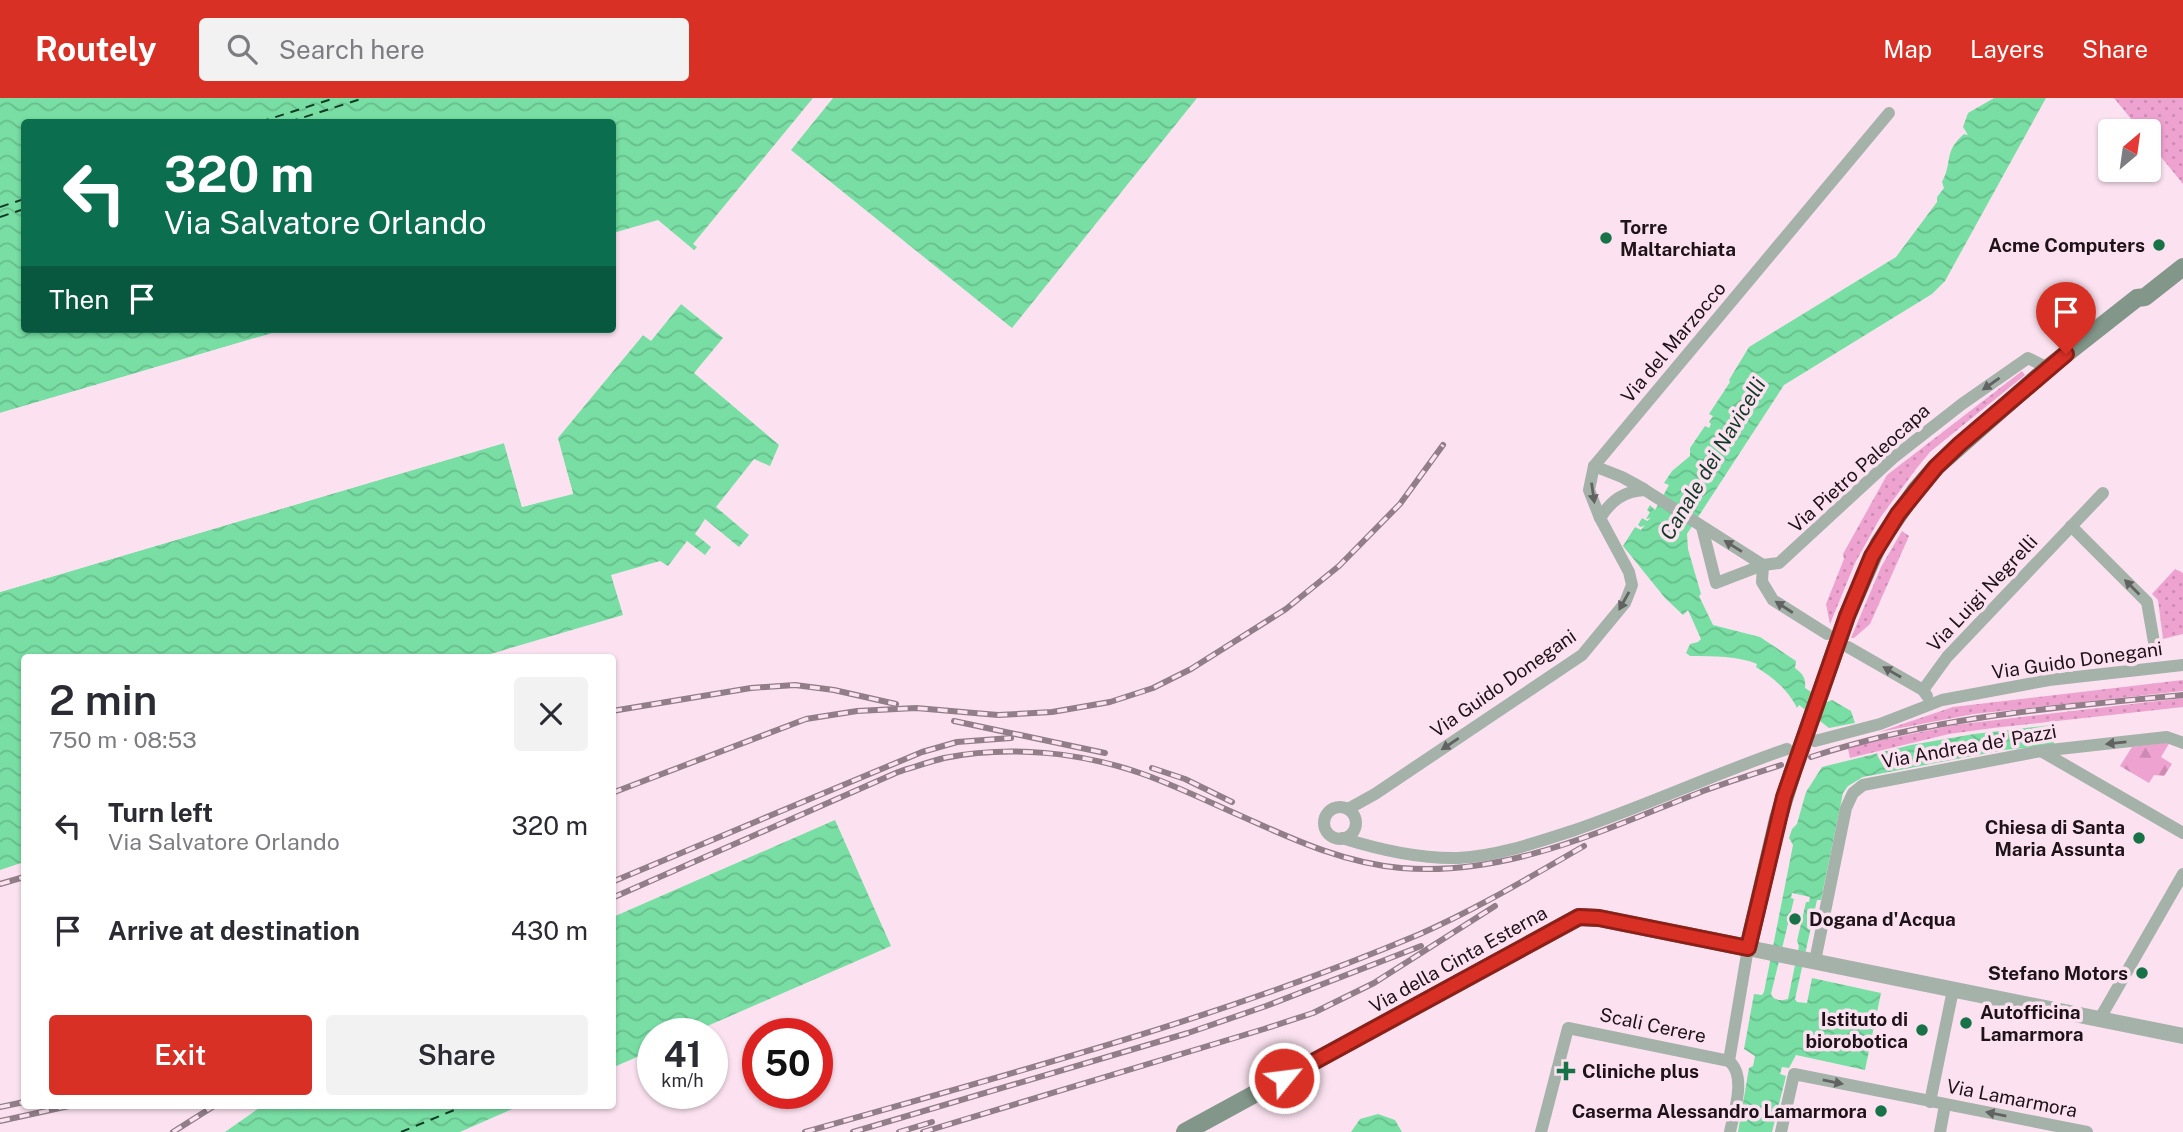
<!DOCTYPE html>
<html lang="en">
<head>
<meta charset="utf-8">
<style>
  body { margin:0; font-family:"Public Sans",sans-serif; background:#f2f2f3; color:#2b2b33; height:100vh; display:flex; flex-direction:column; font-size:26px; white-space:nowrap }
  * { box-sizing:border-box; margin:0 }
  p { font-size:23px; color:#7c7c81 }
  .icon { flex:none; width:38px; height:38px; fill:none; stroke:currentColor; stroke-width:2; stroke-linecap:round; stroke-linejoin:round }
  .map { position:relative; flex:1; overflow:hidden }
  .side { position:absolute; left:21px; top:556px; width:595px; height:455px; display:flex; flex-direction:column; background:#fff; border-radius:7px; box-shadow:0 2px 5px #0004 }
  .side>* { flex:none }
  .guide { position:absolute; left:21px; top:21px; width:595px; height:214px; border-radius:7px; box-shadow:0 2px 5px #0004; background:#0b6e4f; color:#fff; overflow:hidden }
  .needle { width:46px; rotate:29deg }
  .controls { position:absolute; left:2098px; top:21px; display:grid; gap:14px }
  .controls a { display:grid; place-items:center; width:63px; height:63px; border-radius:7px; background:#fff; box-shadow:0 2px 5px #0004; font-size:35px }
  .speed { position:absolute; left:637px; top:920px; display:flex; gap:14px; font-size:35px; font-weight:700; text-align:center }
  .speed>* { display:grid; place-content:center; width:91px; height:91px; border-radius:50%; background:#fff; box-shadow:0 2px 5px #0004; line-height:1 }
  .speed small { font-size:18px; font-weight:400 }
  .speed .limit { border:10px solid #d22; background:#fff; color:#111 }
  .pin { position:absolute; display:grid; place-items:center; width:60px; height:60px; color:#fff; margin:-72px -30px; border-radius:50% 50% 50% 0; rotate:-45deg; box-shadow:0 0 7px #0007 }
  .pin .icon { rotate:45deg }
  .me { position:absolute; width:77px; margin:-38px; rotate:61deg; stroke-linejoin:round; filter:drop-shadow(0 0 5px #0008) }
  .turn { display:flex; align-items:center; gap:24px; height:147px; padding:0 28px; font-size:32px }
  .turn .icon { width:91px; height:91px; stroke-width:2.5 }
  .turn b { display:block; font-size:49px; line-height:60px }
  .then { display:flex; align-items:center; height:66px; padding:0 28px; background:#0003; gap:14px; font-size:26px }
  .round { display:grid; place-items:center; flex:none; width:74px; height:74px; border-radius:7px; background:#f2f2f3 }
  .headline { display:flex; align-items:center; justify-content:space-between; height:119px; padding:0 28px }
  h1 { font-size:42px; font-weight:600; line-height:52px }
  .primary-button { display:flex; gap:14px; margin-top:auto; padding:14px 28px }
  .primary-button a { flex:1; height:80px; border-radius:7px; background:#d93025; color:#fff; font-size:28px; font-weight:600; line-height:80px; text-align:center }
  .primary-button a+a { background:#f2f2f3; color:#2b2b33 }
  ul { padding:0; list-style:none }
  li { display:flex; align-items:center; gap:21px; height:105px; padding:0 28px }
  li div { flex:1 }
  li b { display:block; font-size:26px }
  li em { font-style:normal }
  header { display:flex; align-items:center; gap:42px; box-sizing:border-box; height:98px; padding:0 35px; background:#d93025; color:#fff }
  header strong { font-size:33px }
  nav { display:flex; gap:38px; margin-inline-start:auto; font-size:24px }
  .search { width:490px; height:63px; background:#f2f2f3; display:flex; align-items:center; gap:18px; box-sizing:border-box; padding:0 24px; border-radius:7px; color:#7c7c81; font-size:26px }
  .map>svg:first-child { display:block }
  .grass { fill:url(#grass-dots) }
  .forest { fill:url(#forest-firs) }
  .water { fill:url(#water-waves); fill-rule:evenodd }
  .pier { fill:#fce2f0 }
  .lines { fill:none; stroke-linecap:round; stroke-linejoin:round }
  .ferry { stroke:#103c25; stroke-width:2; stroke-dasharray:9 7; stroke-linecap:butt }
  .minor { stroke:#a4b2a9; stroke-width:12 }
  .tertiary { stroke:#a4b2a9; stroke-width:16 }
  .secondary { stroke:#829689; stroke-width:18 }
  .rail-casing { stroke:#917e89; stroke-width:6 }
  .rail { stroke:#fce2f0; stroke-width:3.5; stroke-dasharray:10; stroke-linecap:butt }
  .secondary-bridge { stroke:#829689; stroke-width:18 }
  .oneway { fill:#616261 }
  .route-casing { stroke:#8d1f18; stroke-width:18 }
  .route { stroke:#d93025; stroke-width:12 }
  .poi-dot { fill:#177247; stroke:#fce2f0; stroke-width:2.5 }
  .labels { text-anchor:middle; stroke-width:7; stroke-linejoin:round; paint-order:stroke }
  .poi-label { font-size:19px; font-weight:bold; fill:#1e1319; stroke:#fce2f0; text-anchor:end }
  .street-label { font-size:19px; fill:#1e1319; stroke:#fce2f0 }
  .water-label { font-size:21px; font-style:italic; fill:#103c25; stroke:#fce2f0 }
</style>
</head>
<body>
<header>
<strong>Routely</strong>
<div class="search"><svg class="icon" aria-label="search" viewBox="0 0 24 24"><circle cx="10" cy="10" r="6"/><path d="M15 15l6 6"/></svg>Search here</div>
<nav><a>Map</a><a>Layers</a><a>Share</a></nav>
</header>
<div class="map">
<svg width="2183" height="1034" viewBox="0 0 2183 1034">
  <defs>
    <pattern id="grass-dots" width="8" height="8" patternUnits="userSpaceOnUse" patternTransform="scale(1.75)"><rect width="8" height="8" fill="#eea2d0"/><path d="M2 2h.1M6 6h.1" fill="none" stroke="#cc8bb2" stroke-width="1.8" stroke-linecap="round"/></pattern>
    <pattern id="forest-firs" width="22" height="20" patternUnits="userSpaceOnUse" patternTransform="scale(1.75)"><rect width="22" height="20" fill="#eea2d0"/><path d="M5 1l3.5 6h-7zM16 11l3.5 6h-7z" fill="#cc8bb2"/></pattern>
    <pattern id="water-waves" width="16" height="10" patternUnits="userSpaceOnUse" patternTransform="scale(1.75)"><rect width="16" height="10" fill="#78dea3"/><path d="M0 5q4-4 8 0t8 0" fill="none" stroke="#67be8c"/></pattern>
  </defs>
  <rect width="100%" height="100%" fill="#fce2f0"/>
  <!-- grass -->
  <g class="grass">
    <path d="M2114,0H2183V86L2149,44V33H2141Z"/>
    <path d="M2022,273L2025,277L1930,354L1916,371L1880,420L1855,465L1830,526L1826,506L1844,461L1843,456L1887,377Z"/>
    <path d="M1902,433L1909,438L1870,526L1854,540H1851L1881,469Z"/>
    <path d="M2175,471L2183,475V536L2163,541L2158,502L2152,496Z"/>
    <path d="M2183,582V593L1974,616L1879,634L1953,609Z"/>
    <path d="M2183,600V609L1993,630L1949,636L1850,660L1848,651L1858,647L1954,627Z"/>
  </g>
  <!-- forest -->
  <path class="forest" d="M2170,644L2161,659L2172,666L2164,678L2154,677L2149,685L2120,668L2132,649Z"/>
  <!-- water -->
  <g class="water">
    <path d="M0,0H813L693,146L697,149L694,152L658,122L613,135L612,24H24V231H286L0,315Z"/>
    <path d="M833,0H1197L1012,230L791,52Z"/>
    <path d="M1994,0H2046L1945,183L1932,196L1784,287L1687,436L1688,451L1701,496L1699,498L1713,527L1760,539L1796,563L1795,570C1803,576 1806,580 1805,590L1827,604L1832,602L1851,613L1855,625L1829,630L1799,607L1797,610C1787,591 1775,581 1756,569L1757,566C1739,558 1713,558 1690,558L1686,555L1690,546L1698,544L1701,541L1688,512L1683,517L1665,500L1623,448L1635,429L1641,432L1645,427L1641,429L1638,427L1642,420L1647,423L1651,420L1646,421L1650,414L1647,412L1650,407L1655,412L1669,387L1664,385L1672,373L1690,358V350L1705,328L1709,330L1711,326L1709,324L1713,318L1709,316L1730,284L1729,282L1749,249L1896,159L1937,104V99L1944,90L1942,84C1953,64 1943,54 1964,36L1968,37L1963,29L1968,15Z"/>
    <path d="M681,206L723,240L694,275L779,347L770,368L754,361L716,409L749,437L739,449L705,421L695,436L711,449L705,457L687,443L668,468L660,463L611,477L623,517L477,560H24V764L0,772V494L504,345L522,409L573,395L557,340L643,237L651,242Z"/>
    <path d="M2052,627L2054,647L2004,652L1863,679L1848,688L1843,695L1821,802H1817L1795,901L1797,904L1807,905L1812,880L1881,895L1865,972L1796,957L1789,970L1782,969L1780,976L1786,978L1772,1034H1738L1749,970L1753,968L1755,958L1744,951L1754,896L1762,897L1764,894L1793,747L1789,740L1792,731L1797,726L1806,694L1822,669L1911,647L1974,636ZM1792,795L1810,799L1809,804H1806L1797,843L1799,848L1788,901C1782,903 1774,903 1771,896L1794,801L1791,800Z"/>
    <path d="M835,722L891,848L689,936H653V952L614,969L613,819Z"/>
    <path d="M262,1008H519L460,1034H225Z"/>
    <path d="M1378,1016L1395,1022L1402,1034H1351L1360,1021Z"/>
  </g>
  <!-- pier -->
  <g class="pier">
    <path d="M680,203L681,206L651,243L643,237L558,340L573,396L522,409L504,345L0,494V490L504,342L508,344L525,405L568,393L554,338L641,234H645L650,238Z"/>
    <path d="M286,231H290L287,234L0,319V315Z"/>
  </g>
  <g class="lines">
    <!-- ferry -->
    <g class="ferry">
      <path d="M260,24L335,0"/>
      <path d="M289,24L364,0"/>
      <path d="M0,109L24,101"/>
      <path d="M0,119L24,111"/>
      <path d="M401,1034L464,1008"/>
    </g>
    <!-- minor -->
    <g class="minor">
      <path d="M1594,368L1622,379L1644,391"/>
      <path d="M1600,420C1611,403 1623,393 1645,392L1763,467"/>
      <path d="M2071,428L2147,504L2155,550"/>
      <path d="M1702,429L1716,485L1763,467L1779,465L1893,360L1962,306L2028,260L2048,270"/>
      <path d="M1763,467L1762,484L1773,502L1827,536"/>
      <path d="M1848,549L1923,592L1927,598"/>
      <path d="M1923,592L1947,559L2103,395"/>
      <path d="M1815,643L1880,626L1942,602L2049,582L2183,567"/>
      <path d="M2041,653L2183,735"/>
      <circle cx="1340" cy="725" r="16"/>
      <path d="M1348,711L1375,696L1582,557L1625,505L1632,487L1629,474L1600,420L1589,392L1594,368L1889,15"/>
      <path d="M1342,740C1380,752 1418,761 1458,760C1497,758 1535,745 1572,733C1645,708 1714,676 1787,651"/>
      <path d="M1815,863L1846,710L1853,695L1863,687L2041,653L2167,639L2183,645"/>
      <path d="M2099,922L2183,776"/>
      <path d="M1930,1004L1953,892"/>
      <path d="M1541,1034L1568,930L1729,963"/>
      <path d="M1730,1034C1734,1014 1747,978 1729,963L1748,850"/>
      <path d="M1781,1034L1794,976L2087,1034"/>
      <path d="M1940,1034L1945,1007"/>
    </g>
    <!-- tertiary -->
    <path class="tertiary" d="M1748,850L2183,938"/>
    <!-- secondary -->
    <g class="secondary">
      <path d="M1847,518L1879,445L1915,393L1936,369L2048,270L2137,200L2145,199L2183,169"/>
      <path d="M1185,1034L1579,819L1599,820L1748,850L1778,721L1792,676"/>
    </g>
    <!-- rail casing -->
    <g class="rail-casing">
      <g id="rail">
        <path d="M612,613L751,590L795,587L834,592L896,606"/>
        <path d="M954,623L1105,655"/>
        <path d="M1811,659C1931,619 2057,609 2183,597"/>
        <path d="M1152,670L1185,681L1232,704"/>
        <path d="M612,695L806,621L857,613L916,610L998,617L1052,614L1110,604L1153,590L1191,571L1286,511L1339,468L1400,406L1443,347"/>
        <path d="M612,784L922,654L957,644L1011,640"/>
        <path d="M0,786L24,779"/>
        <path d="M612,800L898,674C914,669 929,664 944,660C1009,647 1081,654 1143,676C1179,689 1215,707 1250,722C1299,744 1346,765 1401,770C1510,779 1607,730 1706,692C1731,683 1756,675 1781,667"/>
        <path d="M0,1009L24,1004"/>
        <path d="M0,1023L69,1008"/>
        <path d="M173,1034L214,1008"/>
        <path d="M805,1034C1012,975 1222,920 1420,836C1477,811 1530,779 1584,748"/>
        <path d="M853,1034L1188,935L1266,908L1421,848"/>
        <path d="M899,1034L932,1024"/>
        <path d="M923,1034L1264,931L1313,915L1374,885L1495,808"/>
      </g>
    </g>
    <!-- rail -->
    <use href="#rail" class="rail"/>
    <!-- secondary-bridge -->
    <path class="secondary-bridge" d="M1792,676L1847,518"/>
  </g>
  <!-- one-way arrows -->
  <defs><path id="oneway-solid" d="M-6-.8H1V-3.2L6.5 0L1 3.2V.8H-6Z" transform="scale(1.75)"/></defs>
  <g class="oneway">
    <use href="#oneway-solid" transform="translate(1991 286) rotate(145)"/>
    <use href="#oneway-solid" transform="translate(1593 395) rotate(82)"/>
    <use href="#oneway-solid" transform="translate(1733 448) rotate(-148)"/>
    <use href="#oneway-solid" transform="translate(2132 489) rotate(-135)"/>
    <use href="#oneway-solid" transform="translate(1624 503) rotate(119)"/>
    <use href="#oneway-solid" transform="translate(1784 509) rotate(-147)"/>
    <use href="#oneway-solid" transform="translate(1892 574) rotate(-150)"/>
    <use href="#oneway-solid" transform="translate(2116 645) rotate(174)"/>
    <use href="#oneway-solid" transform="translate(1450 646) rotate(146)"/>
    <use href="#oneway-solid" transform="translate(1833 984) rotate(12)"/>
    <use href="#oneway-solid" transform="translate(1996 1016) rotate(-169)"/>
  </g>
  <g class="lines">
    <!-- route casing -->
    <g class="route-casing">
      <path id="route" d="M1284,980L1579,819L1599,820L1748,850L1784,699L1847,518L1872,458L1898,416L1936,369L1960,346L2066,256"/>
    </g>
    <!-- route -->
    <use href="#route" class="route"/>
  </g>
  <!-- markers -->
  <g class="poi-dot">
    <circle cx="1606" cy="140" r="7"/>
    <circle cx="2159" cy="147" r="7"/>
    <circle cx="2139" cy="740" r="7"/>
    <circle cx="1795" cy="821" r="7"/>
    <circle cx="2142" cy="875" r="7"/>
    <circle cx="1966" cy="925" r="7"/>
    <circle cx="1922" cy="932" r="7"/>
    <path d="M1562.5 962.5h7v7h7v7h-7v7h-7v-7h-7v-7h7z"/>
    <circle cx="1881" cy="1013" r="7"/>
  </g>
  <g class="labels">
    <!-- poi labels -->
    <g class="poi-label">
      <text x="1620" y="136" text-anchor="start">Torre<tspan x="1620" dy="22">Maltarchiata</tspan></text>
      <text x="2145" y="154">Acme Computers</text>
      <text x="2125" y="736">Chiesa di Santa<tspan x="2125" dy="22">Maria Assunta</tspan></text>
      <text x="1809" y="828" text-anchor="start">Dogana d'Acqua</text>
      <text x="2128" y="882">Stefano Motors</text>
      <text x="1980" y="921" text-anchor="start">Autofficina<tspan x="1980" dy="22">Lamarmora</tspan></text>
      <text x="1908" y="928">Istituto di<tspan x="1908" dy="22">biorobotica</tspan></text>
      <text x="1582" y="980" text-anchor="start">Cliniche plus</text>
      <text x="1867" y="1020">Caserma Alessandro Lamarmora</text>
    </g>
    <!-- street labels -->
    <g class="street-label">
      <text transform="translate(1673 244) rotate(-50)" y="7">Via del Marzocco</text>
      <text transform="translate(1859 370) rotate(-42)" y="7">Via Pietro Paleocapa</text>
      <text transform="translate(1982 495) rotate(-47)" y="7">Via Luigi Negrelli</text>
      <text transform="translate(2077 562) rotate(-8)" y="7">Via Guido Donegani</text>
      <text transform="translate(1503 585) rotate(-35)" y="7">Via Guido Donegani</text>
      <text transform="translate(1969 648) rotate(-10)" y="7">Via Andrea de' Pazzi</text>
      <text transform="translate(1458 861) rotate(-29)" y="7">Via della Cinta Esterna</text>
      <text transform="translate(1653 927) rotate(12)" y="7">Scali Cerere</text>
      <text transform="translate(2012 1000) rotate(11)" y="7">Via Lamarmora</text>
    </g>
    <!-- water labels -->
    <g class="water-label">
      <text transform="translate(1713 361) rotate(-59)" y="7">Canale dei Navicelli</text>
    </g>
  </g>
</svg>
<div class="controls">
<a><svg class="needle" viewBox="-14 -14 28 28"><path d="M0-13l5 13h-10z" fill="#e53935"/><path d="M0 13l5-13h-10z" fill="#7c7c81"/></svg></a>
</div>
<div class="speed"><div>41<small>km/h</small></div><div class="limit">50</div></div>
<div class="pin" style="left:2066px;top:256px;background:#d93025"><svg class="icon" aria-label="arrive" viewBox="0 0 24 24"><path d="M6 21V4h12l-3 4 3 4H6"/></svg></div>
<svg class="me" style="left:1284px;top:980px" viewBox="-20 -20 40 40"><circle r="17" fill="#d93025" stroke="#fff" stroke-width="3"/><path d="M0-11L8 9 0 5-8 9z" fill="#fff"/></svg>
<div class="guide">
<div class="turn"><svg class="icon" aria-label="left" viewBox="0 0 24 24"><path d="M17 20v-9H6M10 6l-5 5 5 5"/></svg><div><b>320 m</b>Via Salvatore Orlando</div></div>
<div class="then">Then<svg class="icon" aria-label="arrive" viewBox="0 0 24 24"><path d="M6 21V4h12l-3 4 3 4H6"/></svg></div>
</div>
<section class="side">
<div class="headline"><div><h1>2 min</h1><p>750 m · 08:53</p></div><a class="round"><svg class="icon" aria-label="close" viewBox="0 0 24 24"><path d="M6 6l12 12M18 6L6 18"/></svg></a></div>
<ul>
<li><svg class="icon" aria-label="left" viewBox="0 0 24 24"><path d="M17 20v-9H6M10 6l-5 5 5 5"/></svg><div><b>Turn left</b><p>Via Salvatore Orlando</p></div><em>320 m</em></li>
<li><svg class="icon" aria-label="arrive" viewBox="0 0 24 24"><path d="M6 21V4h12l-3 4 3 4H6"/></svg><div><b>Arrive at destination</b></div><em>430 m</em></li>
</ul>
<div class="primary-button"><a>Exit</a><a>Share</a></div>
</section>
</div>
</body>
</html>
